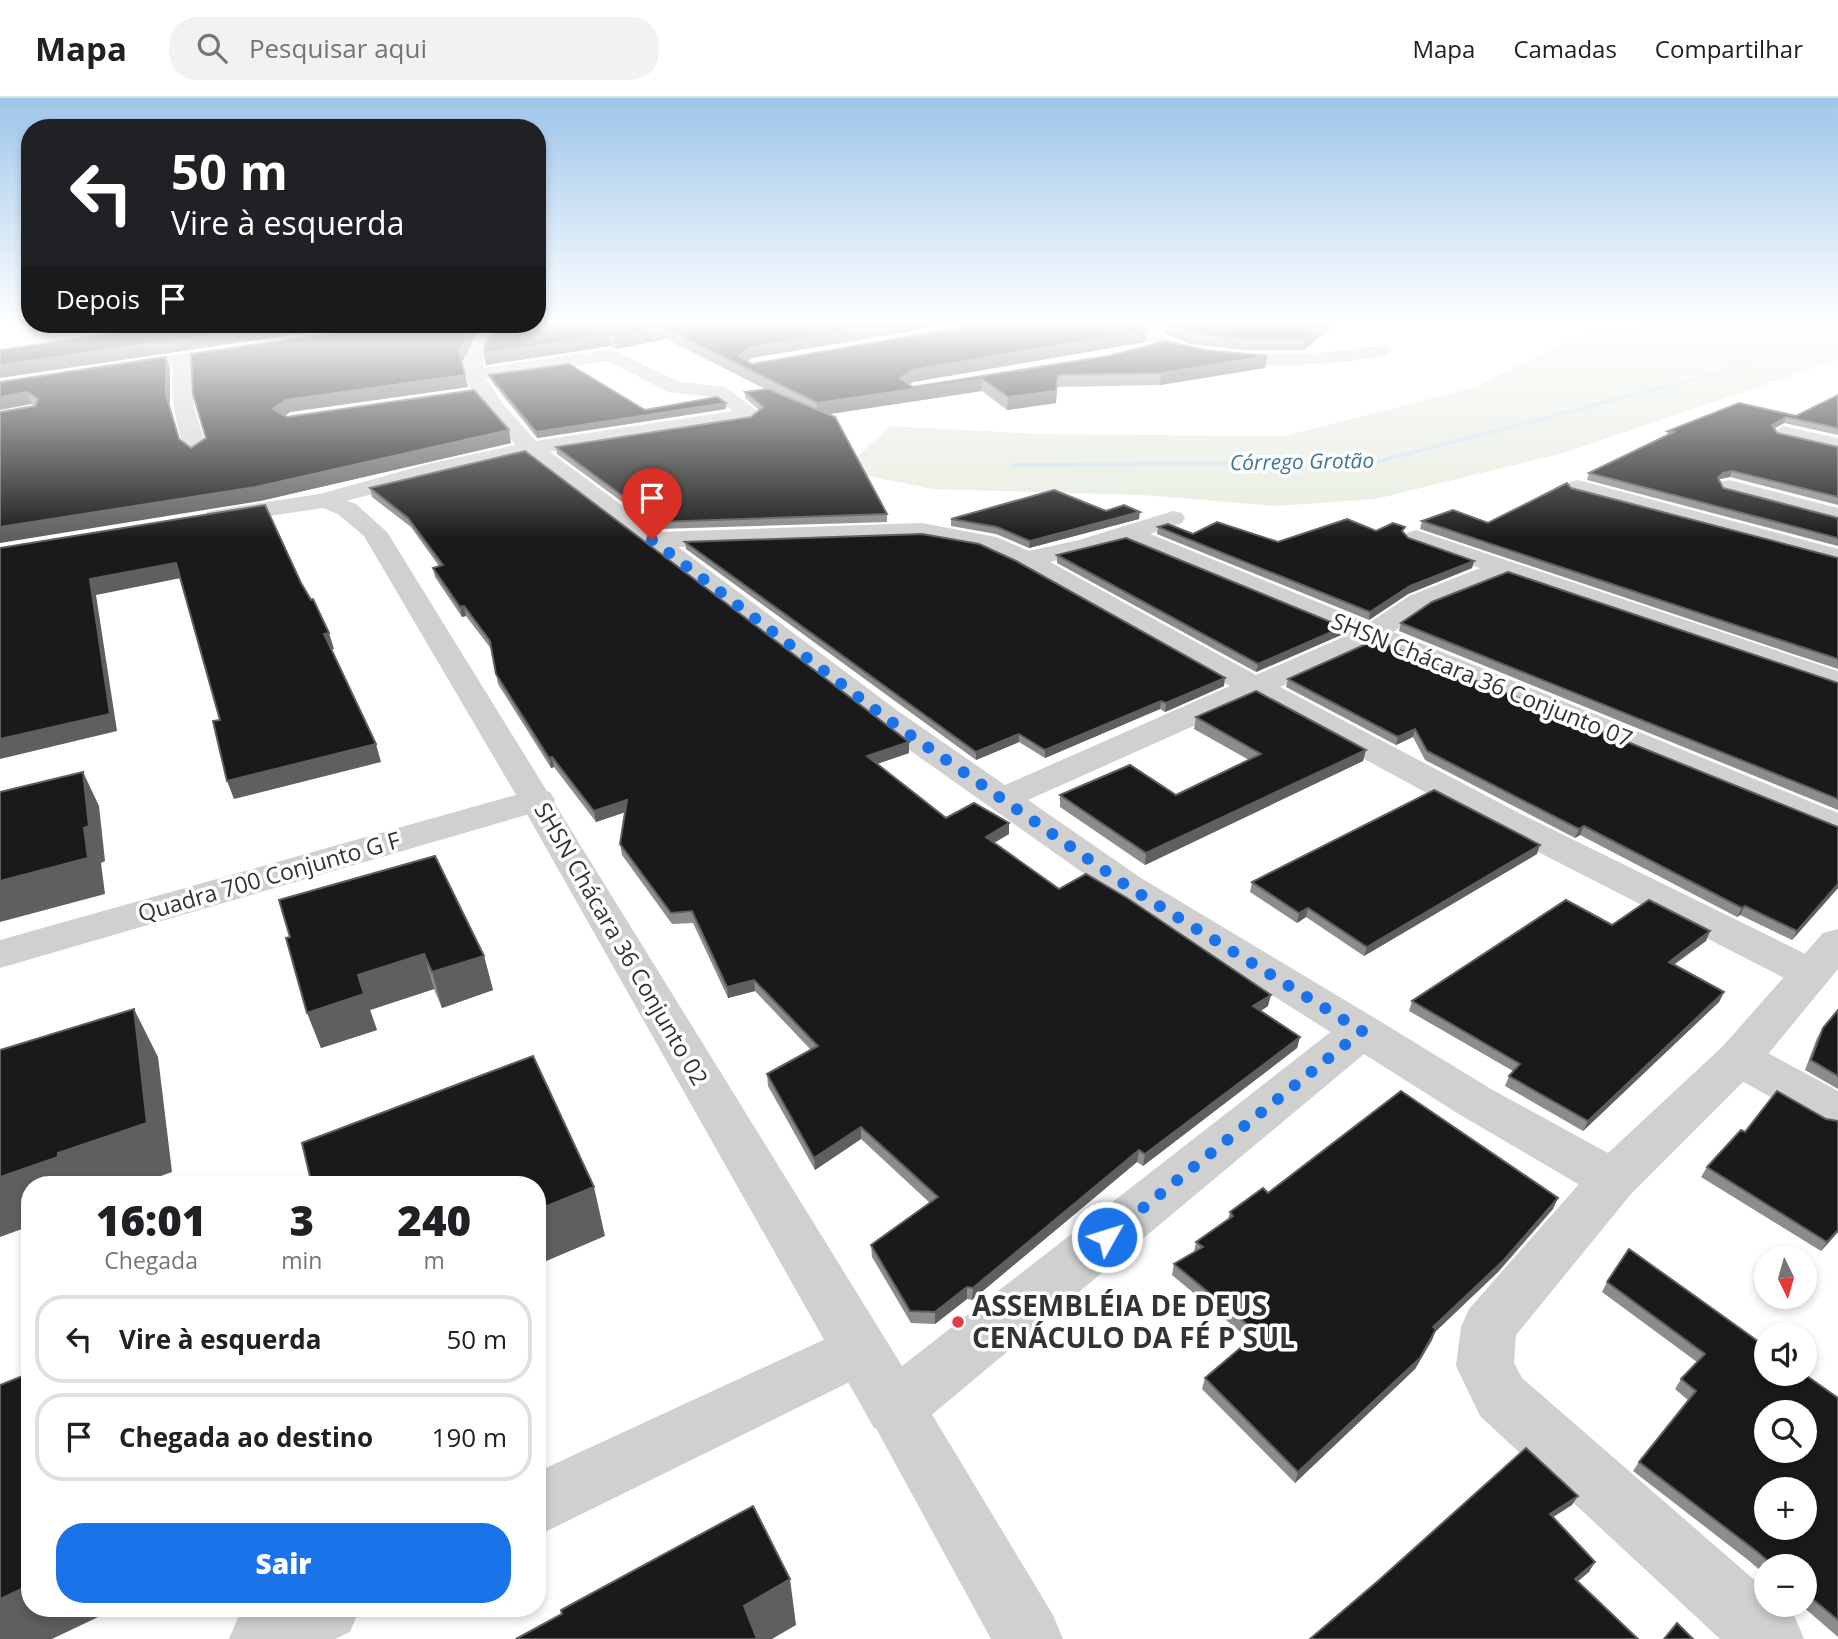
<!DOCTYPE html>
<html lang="pt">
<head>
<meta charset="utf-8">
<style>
  body { margin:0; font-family:"Open Sans",sans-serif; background:#f2f2f2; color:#202124; height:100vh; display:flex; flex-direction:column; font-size:26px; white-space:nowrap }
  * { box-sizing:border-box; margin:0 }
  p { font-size:23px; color:#757577 }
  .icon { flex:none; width:38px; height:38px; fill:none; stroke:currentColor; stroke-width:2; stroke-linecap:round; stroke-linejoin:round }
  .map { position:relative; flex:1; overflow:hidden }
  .drawer { position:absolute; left:21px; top:1078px; width:525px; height:441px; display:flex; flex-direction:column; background:#fff; border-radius:28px; box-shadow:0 4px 10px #0003 }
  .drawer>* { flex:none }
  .hud { position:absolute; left:21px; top:21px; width:525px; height:214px; border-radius:28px; box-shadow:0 4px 10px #0003; background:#202124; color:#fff; overflow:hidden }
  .needle { width:46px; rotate:175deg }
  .tools { position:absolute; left:1754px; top:1148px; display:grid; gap:14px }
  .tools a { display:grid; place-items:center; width:63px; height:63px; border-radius:50%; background:#fff; box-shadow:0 4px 10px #0003; font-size:35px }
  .pin { position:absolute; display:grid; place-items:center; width:60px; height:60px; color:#fff; margin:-72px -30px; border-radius:50% 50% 50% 0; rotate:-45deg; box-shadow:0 0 7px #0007 }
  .pin .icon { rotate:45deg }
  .me { position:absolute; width:77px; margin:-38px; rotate:51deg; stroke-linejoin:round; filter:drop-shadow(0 0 5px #0008) }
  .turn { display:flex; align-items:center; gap:24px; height:147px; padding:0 35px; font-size:32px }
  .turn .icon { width:91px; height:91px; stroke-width:2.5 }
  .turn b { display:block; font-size:49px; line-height:60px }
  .then { display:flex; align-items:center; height:66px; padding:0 35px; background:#0003; gap:14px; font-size:26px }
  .eta { display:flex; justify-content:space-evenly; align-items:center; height:119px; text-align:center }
  .eta b { font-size:42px; font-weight:800; line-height:49px }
  .primary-button { display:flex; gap:14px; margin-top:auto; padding:14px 35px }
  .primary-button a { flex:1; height:80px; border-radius:28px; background:#1a73e8; color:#fff; font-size:28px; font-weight:800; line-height:80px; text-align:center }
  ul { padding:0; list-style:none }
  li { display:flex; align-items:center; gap:21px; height:88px; margin:0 14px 10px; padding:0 21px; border:4px solid #e0e0e0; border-radius:28px }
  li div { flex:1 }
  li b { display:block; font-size:26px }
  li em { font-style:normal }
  header { display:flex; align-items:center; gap:42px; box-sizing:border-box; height:98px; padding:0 35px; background:#fff; border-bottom:2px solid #e0e0e0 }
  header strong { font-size:33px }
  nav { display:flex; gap:38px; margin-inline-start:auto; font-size:24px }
  .search { width:490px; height:63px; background:#f2f2f2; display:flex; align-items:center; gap:18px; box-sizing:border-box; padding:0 24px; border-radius:28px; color:#757577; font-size:26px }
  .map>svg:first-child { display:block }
  .green { fill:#e6ecdf }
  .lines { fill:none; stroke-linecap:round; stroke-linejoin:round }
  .stream { fill:#cfe2ee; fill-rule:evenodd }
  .minor { fill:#d0d0d0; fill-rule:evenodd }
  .tertiary { fill:#d0d0d0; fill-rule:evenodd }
  .wall { fill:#8c8c8c }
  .shaded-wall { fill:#5f5f5f }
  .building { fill:#1a1a1a; stroke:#5f5f5f; stroke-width:2; fill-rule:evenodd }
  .route { stroke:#1a73e8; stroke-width:12; stroke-dasharray:0 21.6 }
  .poi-dot { fill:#e63946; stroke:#fff; stroke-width:2.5 }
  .labels { text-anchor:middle; stroke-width:7; stroke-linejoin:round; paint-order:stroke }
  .far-water-label { font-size:21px; font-style:italic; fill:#3f7597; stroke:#fff }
  .street-label { font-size:23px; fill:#333; stroke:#fff }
  .near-poi-label { font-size:28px; font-weight:bold; fill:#333; stroke:#fff; text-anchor:start }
</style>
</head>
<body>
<header>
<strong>Mapa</strong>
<div class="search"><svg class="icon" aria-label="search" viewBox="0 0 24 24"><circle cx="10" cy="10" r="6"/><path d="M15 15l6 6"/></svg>Pesquisar aqui</div>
<nav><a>Mapa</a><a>Camadas</a><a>Compartilhar</a></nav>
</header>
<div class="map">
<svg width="1838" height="1541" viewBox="0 0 1838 1541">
  <rect width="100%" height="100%" fill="#fff"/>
  <!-- green -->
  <path class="green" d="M1700,225H1838V262L1563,355L1376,401L1275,408L1142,397L933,391L842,373L890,328L1037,336L1285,338L1476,289L1591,231Z"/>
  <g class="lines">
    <!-- stream -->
    <path class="stream" d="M1815,225H1821L1815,236L1728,274L1376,366L1013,369L1009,367L1013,365L1376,362L1724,272L1810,234Z"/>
    <!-- minor -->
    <g class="minor">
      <path d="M1130,225H1149C1156,230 1163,239 1170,242C1213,261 1337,258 1383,246L1392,252L1389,256C1334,270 1212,273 1158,250C1149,246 1137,233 1130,225Z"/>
      <path d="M478,226H495L500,232L485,257L483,270L611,251L679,284L725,289L758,313L761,317L751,323L550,354L658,434L922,425L996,439L1029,453L1079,442L1173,413L1182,415L1185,420L1182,425L1150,436L1369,525L1409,498L1480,470L1407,445L1403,440L1407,435L1416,432L1838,573V592L1506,479L1429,510L1393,534L1838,715V739L1373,547L1280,589L1519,715L1824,865L1830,875L1824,885L1809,889L1794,885L1493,731L1254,601L1028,702L1141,780L1378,922L1384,933L1378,944L1362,949L1346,944L1113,796L874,627L527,358L441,377L325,409L316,407L313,402L316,397L428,366L516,347C501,329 460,291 464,265C465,253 477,243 482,232ZM608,263L668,294L713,299L733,313L536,343L503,306L486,281ZM922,441L980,451L1017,468L1230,588L1005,687L898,613L678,449ZM1125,444L1348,537L1256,577L1050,464Z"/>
      <path d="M242,247L251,253L249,257L192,266L194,309L208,354L197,361L186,354C176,326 170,299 173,269L118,277L108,271L118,265Z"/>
      <path d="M1783,328L1838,340V354L1775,339L1772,334Z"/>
      <path d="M1578,382L1838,451V467L1570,394L1566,389L1570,384Z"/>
      <path d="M1729,382L1838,410V425L1721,394L1717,389L1721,384Z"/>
      <path d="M537,691L550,694L555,702L550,710L0,870V842Z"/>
      <path d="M1739,944L1755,948L1838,993V1033L1821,1028L1723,972L1716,960L1723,948Z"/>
      <path d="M1613,1062L1631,1068L1638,1082L1631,1096L1516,1237L1514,1265L1522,1280L1766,1492V1507H1783L1794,1517L1804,1541H1720L1480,1318L1456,1268L1461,1229L1469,1211L1595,1068Z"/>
      <path d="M858,1226L878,1234L887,1252L878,1270L537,1438V1374Z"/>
      <path d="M895,1282L916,1290L1053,1517L1063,1541H991L865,1310L874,1290Z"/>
      <path d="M252,1510H360L350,1534L335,1541H229L239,1517Z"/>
    </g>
    <!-- tertiary -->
    <path class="tertiary" d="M325,395L356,406L387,434L902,1268L1346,922L1362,917L1378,922L1491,991L1608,1055L1723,948L1823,835L1838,831V871L1755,972L1631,1096L1613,1102L1595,1096L1457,1015L1364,956L916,1330L895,1338L874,1330L519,702L364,438L338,416L323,410L216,426L207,424L204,419L207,414L216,412Z"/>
  </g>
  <!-- wall -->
  <g class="wall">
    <path d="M958,225L752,260L748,263L752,266L1147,232L1146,244L913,284L909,286L913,289L1108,258L1265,270L1160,287L1057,289L1056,305L1007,312L982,293L827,316L887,416V424L659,431L557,356L556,349L751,319L759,312L745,300V294L765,291L666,241L617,251L611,248L486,267L484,255L497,226Z"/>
    <path d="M1153,225H1338L1303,252H1244L1190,246L1169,238Z"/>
    <path d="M393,226H478L479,232L462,264L468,289L290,314L285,318L511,345L260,403L34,308L0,284L166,259L170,271V310L180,342L191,350Z"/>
    <path d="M489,277L645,312L726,305V311L537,340L491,283Z"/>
    <path d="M1838,297V337L1784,325L1774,331L1777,335L1838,349V407L1730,379L1720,381L1719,383L1723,390L1838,420V448L1587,382L1589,375L1666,338L1668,333L1796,318Z"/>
    <path d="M370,390L909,655L877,666L946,720L1009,725V736L994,745L1059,791L1268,908L1261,913L1300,939L1297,950L1143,1068L1137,1064L972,1202L967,1201L935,1226L911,1225L872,1159L871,1147L930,1105L861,1041L815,1072L768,988L767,976L811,952L755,893L728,900L693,825L672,826L622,757L620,746L625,714L596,724L554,669L551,670L498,586L492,552L466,518L462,519L435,479L433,470L439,468L411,429L372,399Z"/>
    <path d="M1571,390L1838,460V571L1420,431L1422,423L1488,425Z"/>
    <path d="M1106,413L1139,421L1029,450L996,436L951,428V421Z"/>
    <path d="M1158,429L1193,436L1278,444L1376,433L1403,434L1408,440L1474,463L1472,470L1408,496L1369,522L1157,436Z"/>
    <path d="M685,444L1224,588L1165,614L1160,611L1045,660L1019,644L976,662L686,451Z"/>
    <path d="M1057,457L1343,529L1341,537L1256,574L1057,465Z"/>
    <path d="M1401,525L1838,585V712L1399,533Z"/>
    <path d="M1288,581L1838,730V790L1792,842L1740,817L1737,819L1580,737L1575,740L1425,662L1413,639L1396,647L1286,589Z"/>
    <path d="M1196,619L1366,652L1363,663L1145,767L1060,709V697H1176L1249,662L1194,631Z"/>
    <path d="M1537,756L1364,858L1306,819L1297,825L1250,794L1252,784Z"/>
    <path d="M1612,827L1710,833L1706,843L1674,867L1724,894L1719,904L1583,1033L1505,988L1509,978L1513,973L1409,913L1412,903Z"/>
    <path d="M286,840L484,858L493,892L442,910L434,891L370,912L377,932L321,950Z"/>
    <path d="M1838,912V991L1805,972L1817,940L1823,930Z"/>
    <path d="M1826,1021L1838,1024V1134L1821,1153L1701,1079L1707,1069L1745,1034Z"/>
    <path d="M1268,1095L1553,1111L1498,1174L1435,1234L1432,1242L1415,1271L1295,1385L1202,1291L1205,1280L1250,1242L1172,1177L1174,1166L1194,1154L1196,1144L1228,1121L1230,1114Z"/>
    <path d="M1607,1184L1838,1300V1539L1801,1507H1804V1468H1766V1477L1748,1462L1633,1373L1639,1364L1688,1302L1675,1291L1681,1281L1697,1264L1602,1194Z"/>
  </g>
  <!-- shaded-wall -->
  <g class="shaded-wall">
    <path d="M893,225H958L752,260L742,268L739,258L751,249Z"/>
    <path d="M1326,225H1338L1303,252L1305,241Z"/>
    <path d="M288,226H367L0,280V267Z"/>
    <path d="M474,226H478L479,232L462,265L459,253Z"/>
    <path d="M665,230L666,241L617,251L615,239Z"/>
    <path d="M1147,232L1146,244L913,284L901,292L900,280L913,272Z"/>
    <path d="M609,237L611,248L486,267L484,255Z"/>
    <path d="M1267,258L1265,270L1160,287L1161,275Z"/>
    <path d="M166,259L170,271V310L183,355L166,297Z"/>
    <path d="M465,277L468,289L290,314L277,324L273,311L286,302Z"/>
    <path d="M1058,277L1056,305L1007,312L1008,299Z"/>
    <path d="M982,281V293L817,318V305Z"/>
    <path d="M27,294L32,306L0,312V299Z"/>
    <path d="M726,305V311L537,340L536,334Z"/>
    <path d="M1786,319L1784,325L1769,333L1772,327Z"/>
    <path d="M509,332L511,345L260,403L0,445V429Z"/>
    <path d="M1732,373L1730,379L1720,381L1715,387L1718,380L1723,375Z"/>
    <path d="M1140,414L1139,421L1029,450L1030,443Z"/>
    <path d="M1474,463L1472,470L1408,496L1369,522L1370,514L1410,488Z"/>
    <path d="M176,465L181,480L96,497L117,633L0,661V641L90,481Z"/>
    <path d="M464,508L466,518L462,519L460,509Z"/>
    <path d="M1343,529L1341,537L1256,574L1258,566Z"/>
    <path d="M329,535L334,551L329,552L324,536Z"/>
    <path d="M1225,580L1224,588L1165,614L1166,605Z"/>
    <path d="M1161,603L1160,611L1045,660V652Z"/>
    <path d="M1415,631L1413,639L1396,647L1398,639Z"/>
    <path d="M1019,636V644L976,662V654Z"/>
    <path d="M909,644V655L868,669L867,658Z"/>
    <path d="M376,646L381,664L234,701L227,683Z"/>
    <path d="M1366,652L1363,663L1145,767L1146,755Z"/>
    <path d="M552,659L554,669L551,670L549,660Z"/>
    <path d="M83,674L99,708L105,763L101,765L105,796L0,824V783Z"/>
    <path d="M627,702L629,713L596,724L594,713Z"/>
    <path d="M1009,725V736L985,750L986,739Z"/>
    <path d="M1584,728L1580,737L1575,740L1579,731Z"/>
    <path d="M1540,747L1537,756L1364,858L1367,849Z"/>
    <path d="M1838,786V790L1792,842L1797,833Z"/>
    <path d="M1745,808L1740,817L1737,819L1742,810Z"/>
    <path d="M1308,810L1306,819L1297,825L1299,815Z"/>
    <path d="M1710,833L1706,843L1664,873L1669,864Z"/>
    <path d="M424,856L434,891L370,912L377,932L321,950L307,915L358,877Z"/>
    <path d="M484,858L493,892L442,910L432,874Z"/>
    <path d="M754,882L755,893L728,900L727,889Z"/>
    <path d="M1724,894L1719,904L1583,1033L1588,1023Z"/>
    <path d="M1271,897L1268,908L1250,919L1253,908Z"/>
    <path d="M134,911L158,959L172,1074L136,1087H30V1128L0,1139V1079L58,1055Z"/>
    <path d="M1300,939L1297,950L1143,1068L1145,1056Z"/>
    <path d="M861,1029V1041L815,1072L814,1060Z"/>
    <path d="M1139,1052L1137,1064L972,1202L973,1190Z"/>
    <path d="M594,1089L605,1138L537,1167V1112Z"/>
    <path d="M1558,1100L1553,1111L1498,1174L1435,1234L1432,1242L1415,1271L1295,1385L1298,1374L1433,1229Z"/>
    <path d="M1838,1132V1134L1821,1153L1827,1144Z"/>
    <path d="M967,1189V1201L935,1226V1214Z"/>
    <path d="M1578,1398L1572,1407L1544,1425L1550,1416Z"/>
    <path d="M1595,1464L1589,1474L1570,1490L1575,1481Z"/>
    <path d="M790,1481L796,1527L772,1541H749L744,1508Z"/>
    <path d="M30,1487V1510H117L52,1541H0V1501Z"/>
  </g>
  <!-- building -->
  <g class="building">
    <path d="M537,225H893L751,249L739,258L752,266L985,225H1139L1147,232L913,272L900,280L913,289L1108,258L1166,243L1205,252L1267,258L1161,275L1058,277L1056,293L1008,299L982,281L817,305L665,230L615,239L609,237L484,255L485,246L498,226Z"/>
    <path d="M1167,225H1326L1305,241H1246L1192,234L1170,227Z"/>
    <path d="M173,226H288L0,267V252Z"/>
    <path d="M393,226H474L459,253L465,277L286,302L273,311L287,319L474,292L509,332L256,389L0,429V314L35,308L38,301L27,294L0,299V284L166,259V297L179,341L191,350L206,340L193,296L191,256Z"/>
    <path d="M569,266L645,312L717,299L726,305L536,334L489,277Z"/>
    <path d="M768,291L835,319L887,416L658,424L556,349L751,319L763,309L745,294Z"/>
    <path d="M1838,297V330L1786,319L1772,327L1777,335L1838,349V399L1732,373L1723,375L1718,380L1723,390L1838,420V440L1589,375L1674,334L1668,333L1739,305L1796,318Z"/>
    <path d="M525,353L909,644L867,658L946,720L974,705L1009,725L986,739L1059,791L1086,776L1127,800L1271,897L1253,908L1300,939L1145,1056L1139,1052L973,1190L967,1189L935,1214L910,1213L871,1147L938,1099L861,1029L814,1060L767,976L818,948L754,882L727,889L692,813L671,815L620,746L627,702L594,713L552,659L549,660L496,576L490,543L464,508L460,509L433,470L443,467L408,420L370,390Z"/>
    <path d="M1567,385L1571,390L1838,460V561L1422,423L1453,412L1488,425Z"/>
    <path d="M1054,392L1106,413L1124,407L1140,414L1030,443L997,429L951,421Z"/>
    <path d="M265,407L301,485L311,502L313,501L329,535L324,536L376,646L227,683L213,623L220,622L176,465L90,481L110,616L0,641V450Z"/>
    <path d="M1347,421L1376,433L1393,425L1405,429L1402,433L1408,440L1474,463L1410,488L1370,514L1158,429L1168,426L1193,436L1217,424L1278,444Z"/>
    <path d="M922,436L979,446L1016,463L1225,580L1166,605L1161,603L1045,652L1019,636L976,654L685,444Z"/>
    <path d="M1126,440L1343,529L1258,566L1057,457Z"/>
    <path d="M1508,474L1838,585V701L1401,525L1432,504Z"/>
    <path d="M1375,542L1838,729V786L1797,833L1745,808L1742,810L1584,728L1579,731L1427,653L1415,631L1398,639L1288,581Z"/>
    <path d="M1256,593L1366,652L1146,755L1060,697L1130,667L1176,697L1261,656L1196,619Z"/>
    <path d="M83,674L89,728L84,730L88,760L0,783V694Z"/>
    <path d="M1434,692L1540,747L1367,849L1308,810L1299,815L1252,784Z"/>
    <path d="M435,758L484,858L432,874L424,856L358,877L364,896L307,915L286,840L290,839L279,802Z"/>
    <path d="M1566,802L1612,827L1649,802L1710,833L1669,864L1724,894L1588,1023L1509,978L1520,966L1412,903Z"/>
    <path d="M134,911L147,1025L58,1055V1059L0,1079V952Z"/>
    <path d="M1838,912V978L1811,962L1823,930Z"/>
    <path d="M533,958L594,1089L537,1112V1087H312L302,1045Z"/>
    <path d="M1401,993L1558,1100L1503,1163L1433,1229L1436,1231L1420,1260L1298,1374L1205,1280L1258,1235L1174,1166L1203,1149L1196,1144L1233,1118L1230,1114L1263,1090L1268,1095Z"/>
    <path d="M1777,993L1826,1021L1838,1023V1132L1827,1144L1707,1069L1741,1032L1745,1034Z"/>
    <path d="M1629,1151L1766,1249V1276H1804L1838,1300V1522L1804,1494V1468H1774L1755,1452L1639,1364L1696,1293L1681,1281L1705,1256L1607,1184ZM1766,1314H1804V1353H1766ZM1766,1391H1804V1430H1766Z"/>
    <path d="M30,1275V1487L0,1501V1287Z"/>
    <path d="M1526,1350L1578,1398L1550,1416L1595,1464L1575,1481L1638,1541H1310L1378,1483Z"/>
    <path d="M753,1408L790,1481L744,1508L757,1541H516L562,1516L561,1512Z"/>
    <path d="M1677,1525L1693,1541H1664Z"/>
  </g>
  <!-- sky -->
  <linearGradient id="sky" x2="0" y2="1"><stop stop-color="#9ec6ea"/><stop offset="0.51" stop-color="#fff"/><stop offset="1" stop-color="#fff" stop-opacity="0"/></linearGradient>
  <rect width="1838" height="441" fill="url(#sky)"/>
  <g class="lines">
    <!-- route -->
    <path class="route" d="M652,442L886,620L1127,788L1362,933L1107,1139"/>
  </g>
  <!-- markers -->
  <circle class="poi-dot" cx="958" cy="1224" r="7"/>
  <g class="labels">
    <!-- far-water labels -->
    <g class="far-water-label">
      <text transform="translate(1302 364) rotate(-1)" y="7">Córrego Grotão</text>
    </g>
    <!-- street labels -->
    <g class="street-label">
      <text transform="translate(1482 582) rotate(22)" y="8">SHSN Chácara 36 Conjunto 07</text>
      <text transform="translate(269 779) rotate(-16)" y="8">Quadra 700 Conjunto G F</text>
      <text transform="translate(621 846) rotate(60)" y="8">SHSN Chácara 36 Conjunto 02</text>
    </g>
    <!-- near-poi labels -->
    <g class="near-poi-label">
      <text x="972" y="1218">ASSEMBLÉIA DE DEUS<tspan x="972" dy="32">CENÁCULO DA FÉ P SUL</tspan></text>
    </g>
  </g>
</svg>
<div class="tools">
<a><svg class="needle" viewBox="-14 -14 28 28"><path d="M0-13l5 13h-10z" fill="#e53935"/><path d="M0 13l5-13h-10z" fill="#757577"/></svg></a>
<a><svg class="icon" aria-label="sound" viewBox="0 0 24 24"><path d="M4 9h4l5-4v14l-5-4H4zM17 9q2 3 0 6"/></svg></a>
<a><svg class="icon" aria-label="search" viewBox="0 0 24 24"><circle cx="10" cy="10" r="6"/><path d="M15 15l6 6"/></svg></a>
<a>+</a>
<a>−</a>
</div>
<div class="pin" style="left:652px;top:442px;background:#d93025"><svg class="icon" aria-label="arrive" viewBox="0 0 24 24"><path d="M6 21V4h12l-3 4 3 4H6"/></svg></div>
<svg class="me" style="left:1107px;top:1139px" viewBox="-20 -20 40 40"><circle r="17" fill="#1a73e8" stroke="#fff" stroke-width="3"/><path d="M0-11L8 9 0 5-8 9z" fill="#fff"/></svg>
<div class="hud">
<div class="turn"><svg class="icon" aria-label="left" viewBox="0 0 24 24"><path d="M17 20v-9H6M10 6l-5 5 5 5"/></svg><div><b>50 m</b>Vire à esquerda</div></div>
<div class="then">Depois<svg class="icon" aria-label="arrive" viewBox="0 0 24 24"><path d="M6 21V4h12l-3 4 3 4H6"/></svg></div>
</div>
<section class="drawer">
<div class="eta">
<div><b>16:01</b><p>Chegada</p></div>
<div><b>3</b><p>min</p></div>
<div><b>240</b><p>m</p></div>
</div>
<ul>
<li><svg class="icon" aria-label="left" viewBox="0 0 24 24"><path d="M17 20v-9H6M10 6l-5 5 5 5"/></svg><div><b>Vire à esquerda</b></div><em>50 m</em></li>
<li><svg class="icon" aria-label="arrive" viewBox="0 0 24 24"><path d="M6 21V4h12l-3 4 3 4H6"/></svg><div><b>Chegada ao destino</b></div><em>190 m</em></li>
</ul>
<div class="primary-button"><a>Sair</a></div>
</section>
</div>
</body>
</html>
